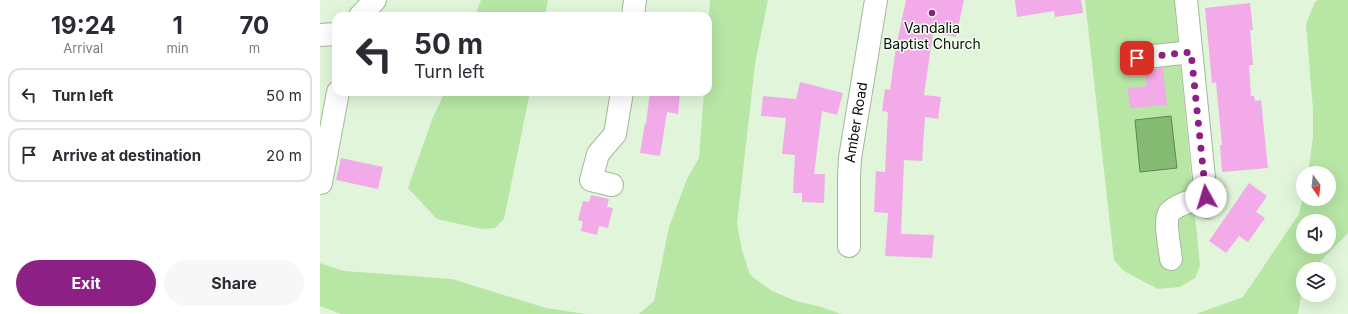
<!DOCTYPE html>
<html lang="en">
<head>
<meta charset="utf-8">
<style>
  body { margin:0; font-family:Inter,sans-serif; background:#f7f7f7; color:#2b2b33; height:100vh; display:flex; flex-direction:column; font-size:15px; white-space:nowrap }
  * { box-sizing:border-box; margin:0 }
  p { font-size:13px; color:#7c7c81 }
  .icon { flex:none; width:22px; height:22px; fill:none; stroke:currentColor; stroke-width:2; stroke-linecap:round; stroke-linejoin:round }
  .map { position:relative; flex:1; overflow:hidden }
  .panel { display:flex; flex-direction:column; background:#fff; width:320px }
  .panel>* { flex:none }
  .banner { position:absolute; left:12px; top:12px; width:380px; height:84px; border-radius:12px; box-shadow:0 4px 16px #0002; background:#fff; color:#2b2b33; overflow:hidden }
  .needle { width:26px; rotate:165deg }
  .buttons { position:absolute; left:976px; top:166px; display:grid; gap:8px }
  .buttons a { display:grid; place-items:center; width:40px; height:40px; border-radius:50%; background:#fff; box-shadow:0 4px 16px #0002; font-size:20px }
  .pin { position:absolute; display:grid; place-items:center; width:34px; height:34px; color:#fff; margin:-17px; border-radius:8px; box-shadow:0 2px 6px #0006 }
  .me { position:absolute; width:44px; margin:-22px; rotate:354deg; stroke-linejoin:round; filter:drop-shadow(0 0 3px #0008) }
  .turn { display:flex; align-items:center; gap:14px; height:84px; padding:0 16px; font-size:18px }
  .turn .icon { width:52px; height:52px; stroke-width:2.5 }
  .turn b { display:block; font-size:28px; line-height:34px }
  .eta { display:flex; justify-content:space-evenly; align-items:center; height:68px; text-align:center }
  .eta b { font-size:24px; font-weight:700; line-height:28px }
  .action { display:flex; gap:8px; margin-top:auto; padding:8px 16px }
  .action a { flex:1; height:46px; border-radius:24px; background:#8c2084; color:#fff; font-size:16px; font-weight:700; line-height:46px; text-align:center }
  .action a+a { background:#f7f7f7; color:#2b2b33 }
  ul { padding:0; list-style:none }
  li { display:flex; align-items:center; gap:12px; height:54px; margin:0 8px 6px; padding:0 8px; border:2px solid #e1e1e2; border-radius:12px }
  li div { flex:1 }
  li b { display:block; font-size:15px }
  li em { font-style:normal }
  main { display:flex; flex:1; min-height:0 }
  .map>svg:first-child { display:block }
  .green { fill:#b7e6a5; fill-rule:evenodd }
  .water { fill:#85ba72; stroke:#5f8651 }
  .building { fill:#f2abe8 }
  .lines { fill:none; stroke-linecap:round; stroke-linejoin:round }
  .minor-casing { stroke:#a4b89d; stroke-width:24 }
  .minor { stroke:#fff; stroke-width:22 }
  .route { stroke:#8c2084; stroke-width:7; stroke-dasharray:0 12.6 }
  .poi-dot { fill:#8c2084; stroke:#f5fef2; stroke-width:1.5 }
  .labels { text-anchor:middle; stroke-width:3; stroke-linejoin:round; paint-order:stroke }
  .poi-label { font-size:14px; fill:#070e05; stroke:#f5fef2 }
  .street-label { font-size:14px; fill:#070e05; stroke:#f5fef2 }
</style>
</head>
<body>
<main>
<section class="panel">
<div class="eta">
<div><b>19:24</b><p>Arrival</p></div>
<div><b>1</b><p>min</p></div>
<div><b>70</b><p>m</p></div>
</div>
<ul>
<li><svg class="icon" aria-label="left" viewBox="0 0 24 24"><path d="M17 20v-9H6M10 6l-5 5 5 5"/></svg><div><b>Turn left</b></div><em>50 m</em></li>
<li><svg class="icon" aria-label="arrive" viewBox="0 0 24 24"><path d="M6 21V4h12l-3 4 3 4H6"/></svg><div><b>Arrive at destination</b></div><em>20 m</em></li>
</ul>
<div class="action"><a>Exit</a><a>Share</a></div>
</section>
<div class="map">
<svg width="1028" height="314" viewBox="0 0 1028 314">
  <rect width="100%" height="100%" fill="#e0f5d9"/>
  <!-- green -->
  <g class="green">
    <path d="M161,0H228L225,16H155Z"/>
    <path d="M390,0H448L435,64L417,224L422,250L430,275L452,291L476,301L501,307L521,314H319L334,301L349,227L367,179L379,158L384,92H388V28Z"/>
    <path d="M765,0H854L880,266L875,278L860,287L838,289L804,271L794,260Z"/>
    <path d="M998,0H1028V233L993,269H983V281L978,314H876L923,297L979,214L983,197V199H1009V173H988L993,138V109L986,24L995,2ZM983,221H1009V247H983Z"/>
    <path d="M125,92H210L184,219L175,228L162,229L117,219L88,188L113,117Z"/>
    <path d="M0,263L24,271L132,279L226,308L265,314H21L0,306Z"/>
  </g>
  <!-- water -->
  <path class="water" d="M851,116L857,168L820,172L815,120Z"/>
  <!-- building -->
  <g class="building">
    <path d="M586,0H644L636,37L613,33L604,95L621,97L618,119L605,117L602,161L584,160L581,234L614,235L612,258L565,256L568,213L554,212L556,171L565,172L568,112L562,111L565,89L570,90L576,47Z"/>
    <path d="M695,0H761L763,13L735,17L734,11L697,17Z"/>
    <path d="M930,3L933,30H930L933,65H929L931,96H934L935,101L941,100L948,168L902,172L900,145H902L896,82L892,83L885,8Z"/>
    <path d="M843,68L847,105L810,108L808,88L827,86L825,70Z"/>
    <path d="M480,82L523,93L517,115L502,111L494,174H505L504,203L482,202V193H473L475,155L462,154L466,118L441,116L443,96L476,99Z"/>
    <path d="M330,92H360L358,114L347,112L340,156L320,153L325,123L326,124Z"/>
    <path d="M21,158L63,167L58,189L16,180Z"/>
    <path d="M929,183L947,196L936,212L945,218L928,242L919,236L906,253L889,241Z"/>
    <path d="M271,195L289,199L287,207L293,208L288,228L279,226L277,235L261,231L263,222L258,220L263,201L269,202Z"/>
  </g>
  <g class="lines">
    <!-- minor casing -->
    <g class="minor-casing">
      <g id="minor">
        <path d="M866,0L887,207"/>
        <path d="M40,16L55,0"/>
        <path d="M313,16L315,0"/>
        <path d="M0,35L16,34"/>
        <path d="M817,58L871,52"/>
        <path d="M1,183L18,92"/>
        <path d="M292,185L271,180L278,154L295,134L302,92"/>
        <path id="s1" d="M529,246V177L530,158L556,0"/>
        <path d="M851,259C850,249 844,222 849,213C856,204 875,200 886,197"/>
      </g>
    </g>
    <!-- minor -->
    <use href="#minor" class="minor"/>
  </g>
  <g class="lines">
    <!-- route -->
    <path class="route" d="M817,58L871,52L886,197"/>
  </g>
  <!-- markers -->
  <circle class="poi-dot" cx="612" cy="13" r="4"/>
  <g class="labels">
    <!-- poi labels -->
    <g class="poi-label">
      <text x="612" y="33">Vandalia<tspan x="612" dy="16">Baptist Church</tspan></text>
    </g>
    <!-- street labels -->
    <g class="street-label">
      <text dy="5" stroke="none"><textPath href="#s1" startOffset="124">Amber Road</textPath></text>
    </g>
  </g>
</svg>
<div class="buttons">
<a><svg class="needle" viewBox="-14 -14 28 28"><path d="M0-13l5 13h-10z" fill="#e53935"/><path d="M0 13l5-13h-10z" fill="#7c7c81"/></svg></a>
<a><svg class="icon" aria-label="sound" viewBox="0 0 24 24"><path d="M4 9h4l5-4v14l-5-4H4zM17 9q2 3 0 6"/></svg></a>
<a><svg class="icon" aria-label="layers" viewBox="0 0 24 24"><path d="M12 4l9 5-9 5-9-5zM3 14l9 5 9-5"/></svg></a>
</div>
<div class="pin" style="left:817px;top:58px;background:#d93025"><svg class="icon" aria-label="arrive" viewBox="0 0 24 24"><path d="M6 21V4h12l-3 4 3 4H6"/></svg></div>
<svg class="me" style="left:886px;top:197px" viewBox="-20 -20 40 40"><circle r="19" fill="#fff"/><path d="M0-13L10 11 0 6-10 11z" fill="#8c2084"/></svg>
<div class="banner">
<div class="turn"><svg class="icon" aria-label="left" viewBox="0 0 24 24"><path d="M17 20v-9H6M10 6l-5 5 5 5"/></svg><div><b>50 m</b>Turn left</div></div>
</div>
</div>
</main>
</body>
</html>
